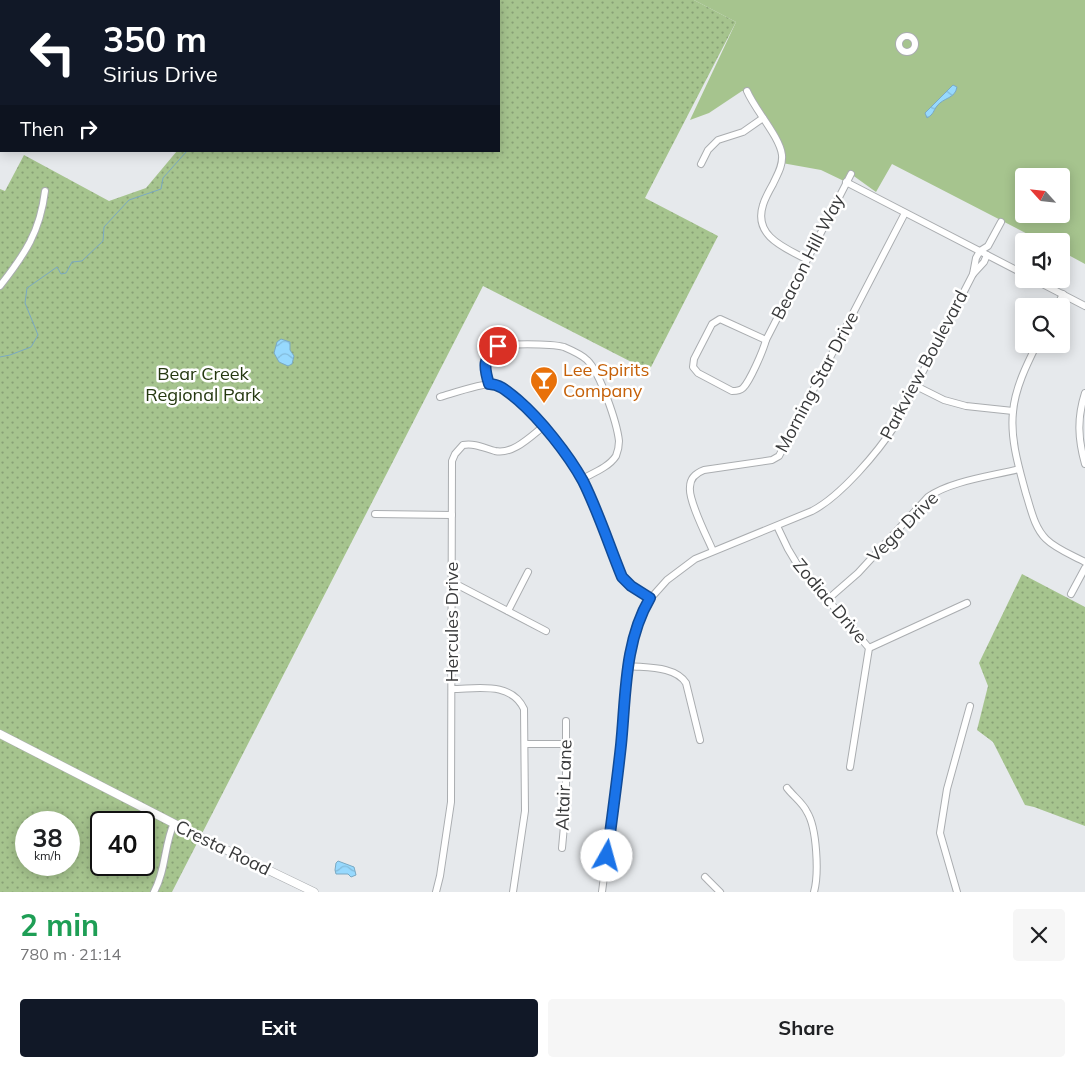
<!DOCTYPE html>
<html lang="en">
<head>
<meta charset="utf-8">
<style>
  body { margin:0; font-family:Mulish,sans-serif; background:#f6f6f6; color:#202124; height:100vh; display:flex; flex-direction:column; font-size:19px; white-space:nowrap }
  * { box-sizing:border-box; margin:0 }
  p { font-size:16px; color:#757577 }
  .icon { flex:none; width:28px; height:28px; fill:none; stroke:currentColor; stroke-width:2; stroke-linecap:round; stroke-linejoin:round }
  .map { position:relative; height:892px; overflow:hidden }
  .panel { display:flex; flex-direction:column; background:#fff; flex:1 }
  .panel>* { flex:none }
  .banner { position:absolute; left:0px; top:0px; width:500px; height:152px; box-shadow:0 2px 12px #0003; background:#111827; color:#fff; overflow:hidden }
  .needle { width:32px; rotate:297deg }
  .tools { position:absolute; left:1015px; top:168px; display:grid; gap:10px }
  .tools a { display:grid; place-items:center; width:55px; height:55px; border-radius:5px; background:#fff; box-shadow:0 2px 12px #0003; font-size:25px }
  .speed { position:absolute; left:15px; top:811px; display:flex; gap:10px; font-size:25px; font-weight:700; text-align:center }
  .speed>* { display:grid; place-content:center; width:65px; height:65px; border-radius:50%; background:#fff; box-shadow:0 2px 12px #0003; line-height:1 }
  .speed small { font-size:12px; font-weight:400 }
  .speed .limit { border:2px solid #111; border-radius:8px; background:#fff; color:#111 }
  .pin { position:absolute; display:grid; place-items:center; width:42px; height:42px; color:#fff; margin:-21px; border:2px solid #fff; border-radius:50%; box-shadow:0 1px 5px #0007 }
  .me { position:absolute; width:55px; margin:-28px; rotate:7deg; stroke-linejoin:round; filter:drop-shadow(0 0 4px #0008) }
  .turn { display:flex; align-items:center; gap:18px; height:105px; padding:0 20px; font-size:22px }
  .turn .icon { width:65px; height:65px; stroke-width:2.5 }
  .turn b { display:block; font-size:35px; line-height:42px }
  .then { display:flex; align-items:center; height:48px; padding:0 20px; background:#0003; gap:10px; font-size:19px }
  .round { display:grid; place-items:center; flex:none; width:52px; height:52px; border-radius:5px; background:#f6f6f6 }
  .head { display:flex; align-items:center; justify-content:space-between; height:85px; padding:0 20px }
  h1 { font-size:30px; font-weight:700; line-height:38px; color:#1e9e55 }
  .action { display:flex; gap:10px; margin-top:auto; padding:10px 20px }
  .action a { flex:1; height:58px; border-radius:5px; background:#111827; color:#fff; font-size:20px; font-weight:700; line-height:58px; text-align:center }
  .action a+a { background:#f6f6f6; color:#202124 }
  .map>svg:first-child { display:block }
  .green { fill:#a6c48e; fill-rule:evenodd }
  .park { fill:url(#park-dots); fill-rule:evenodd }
  .water { fill:url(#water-waves); stroke:#7aa9c3 }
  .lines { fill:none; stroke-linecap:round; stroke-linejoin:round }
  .stream { stroke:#7aa9c3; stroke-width:1 }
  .minor-casing { stroke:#aaadb0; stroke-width:8 }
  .major-casing { stroke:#aaadb0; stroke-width:9 }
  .minor { stroke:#fff; stroke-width:6 }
  .major { stroke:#fff; stroke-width:8 }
  .route-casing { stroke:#114b97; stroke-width:12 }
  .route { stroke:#1a73e8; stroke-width:9 }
  .labels { text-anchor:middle; stroke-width:5; stroke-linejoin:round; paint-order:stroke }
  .street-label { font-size:18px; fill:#38393a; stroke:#fff }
  .food-label { font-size:18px; fill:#c56008; stroke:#fff; text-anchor:start }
  .park-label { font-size:18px; fill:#253810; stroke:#fff }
</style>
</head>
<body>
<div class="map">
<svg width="1085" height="892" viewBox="0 0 1085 892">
  <defs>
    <pattern id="park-dots" width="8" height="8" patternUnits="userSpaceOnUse" patternTransform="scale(1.25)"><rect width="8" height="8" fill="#a6c48e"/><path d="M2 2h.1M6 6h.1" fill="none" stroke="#88a075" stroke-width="1.8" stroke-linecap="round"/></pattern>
    <pattern id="water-waves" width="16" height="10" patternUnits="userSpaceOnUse" patternTransform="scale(1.25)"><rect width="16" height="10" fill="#97d9fe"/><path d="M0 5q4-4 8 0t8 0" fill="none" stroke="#83bbda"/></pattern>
  </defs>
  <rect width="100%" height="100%" fill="#e6e9ec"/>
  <!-- green -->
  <path class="green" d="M694,0H1085V264L1061,251V241H1041L892,164L876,192L851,174L846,182L821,170L782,163L781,149L747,91H742L709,113L690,120L736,22ZM1024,176H1061V214H1024Z"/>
  <!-- park -->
  <g class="park">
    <path d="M349,0H694L736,22L645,198L718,236L649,371L483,286L172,892H0V189L5,191L24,155L109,201L146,188L177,151H499V1H344ZM26,822H69V865H26ZM101,822H144V865H101Z"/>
    <path d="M1022,574L1085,607V826L1034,807L1025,805L993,742L977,730L988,686L979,663Z"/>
  </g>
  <!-- water -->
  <g class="water">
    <path d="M953,85L957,87C955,99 944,97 937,106C933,111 934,114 927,118L925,113Z"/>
    <path d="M281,339L290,342V350L294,356L292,364L288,366L279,362L274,353L277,342Z"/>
    <path d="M338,861L354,867L356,875L351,877L348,874H336L335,870L336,863Z"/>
  </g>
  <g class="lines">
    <!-- stream -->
    <g class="stream">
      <path d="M377,1L381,0"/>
      <path d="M0,357L10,355L31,347L38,335L25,303L27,288L57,267L61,274L66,273L72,262L82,261L103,241L104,227L129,200L161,189L163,178L187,151"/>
    </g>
    <!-- minor casing -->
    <g class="minor-casing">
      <g id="minor">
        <circle cx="907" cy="44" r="8"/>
        <path d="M747,91C755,110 780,137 782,155C783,166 777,175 773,184C769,191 765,198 763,205C753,236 785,248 806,259"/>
        <path d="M701,164L708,150L718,140L743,132L763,118"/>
        <path d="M846,182L1024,274"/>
        <path d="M973,274L976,258L980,251L988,246L1001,222"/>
        <path d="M1033,279L1085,306"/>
        <path d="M0,286C25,254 40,232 45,191"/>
        <path d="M1057,306L1063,294"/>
        <path d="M720,319L766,340C763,351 750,381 743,388C740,391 736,391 732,391L698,373L693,367L694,359L712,324Z"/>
        <path d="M766,340L851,174"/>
        <path d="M1037,344C1027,364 1015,388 1013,412C1010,439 1019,468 1026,494C1031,509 1034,527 1046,539C1056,549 1072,555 1085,562"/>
        <path d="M489,384C485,371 481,359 493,349C501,342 553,344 564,347C571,350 582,355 587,360C600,372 617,423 619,441C619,446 618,451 616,456C609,467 593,473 582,479"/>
        <path d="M916,386L944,400L966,406L1013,411"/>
        <path d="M1085,393C1077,418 1078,439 1085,464"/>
        <path d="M440,397C451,394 485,382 495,384C504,387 512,396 520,402C575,447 597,513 622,577L631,587L650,599"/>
        <path d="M375,514L452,515"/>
        <path d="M777,526L788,549L797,564L869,648L850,767"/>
        <path d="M713,551C707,537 688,500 690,487C690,478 696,473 704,470L772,460L779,456L905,213"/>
        <path d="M452,582L546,631"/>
        <path d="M1071,594L1085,568"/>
        <path d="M827,600L858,573L928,497C950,481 992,476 1019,469"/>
        <path d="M508,611L528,572"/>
        <path d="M869,648L967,603"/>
        <path d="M629,666C647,668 675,666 686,683L700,740"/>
        <path d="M452,689C477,689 511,681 524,709L525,811L513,892"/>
        <path d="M525,744H566"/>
        <path d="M787,788C793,796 803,803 807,812C817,828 819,874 814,892"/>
        <path d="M562,848L566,804V721"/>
        <path d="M705,877L720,892"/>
        <path d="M154,892C166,870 164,845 174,823"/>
        <path d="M436,892L440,876L451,802L452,461L455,454L463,445C475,443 484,448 495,451C513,455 531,436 544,426"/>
        <path d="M602,892L619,760L630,654L635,628L645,606L650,599L667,580L695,559L812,511C841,496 878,452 896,424L973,274L984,262L987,255"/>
        <path d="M957,892L940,833L947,789L970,706"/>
      </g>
    </g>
    <!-- major casing -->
    <g class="major-casing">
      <path id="major" d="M0,734L212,843L314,892"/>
    </g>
    <!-- minor -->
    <use href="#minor" class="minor"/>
    <!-- major -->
    <use href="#major" class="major"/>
  </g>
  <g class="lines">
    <!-- route casing -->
    <g class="route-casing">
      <path id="route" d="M498,346C482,356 484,368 489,384C501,384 509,393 518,400C541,420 568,454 583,481C598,511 609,545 622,577L631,586L650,598C624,642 626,696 621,745C617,782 612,819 607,856"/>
    </g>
    <!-- route -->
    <use href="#route" class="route"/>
  </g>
  <!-- icons -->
  <defs>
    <g id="bar-pin" transform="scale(1.4375)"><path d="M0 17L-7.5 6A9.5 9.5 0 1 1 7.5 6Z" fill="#e8710a" stroke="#fff"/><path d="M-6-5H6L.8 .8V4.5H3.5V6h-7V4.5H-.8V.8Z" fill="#fff"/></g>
  </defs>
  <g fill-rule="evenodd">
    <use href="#bar-pin" x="544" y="380"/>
  </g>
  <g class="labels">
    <!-- street labels -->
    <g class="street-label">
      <text transform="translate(808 257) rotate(-63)" y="6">Beacon Hill Way</text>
      <text transform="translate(924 365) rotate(-62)" y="6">Parkview Boulevard</text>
      <text transform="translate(817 382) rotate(-62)" y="6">Morning Star Drive</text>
      <text transform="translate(903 527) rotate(-45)" y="6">Vega Drive</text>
      <text transform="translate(830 601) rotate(50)" y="6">Zodiac Drive</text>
      <text transform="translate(452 622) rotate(-90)" y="6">Hercules Drive</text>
      <text transform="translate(564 785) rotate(-88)" y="6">Altair Lane</text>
      <text transform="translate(223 848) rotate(26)" y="6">Cresta Road</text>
    </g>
    <!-- food labels -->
    <g class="food-label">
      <text x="563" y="376">Lee Spirits<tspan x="563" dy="21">Company</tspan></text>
    </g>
    <!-- park labels -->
    <g class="park-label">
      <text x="203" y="380">Bear Creek<tspan x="203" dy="21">Regional Park</tspan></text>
    </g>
  </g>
</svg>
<div class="tools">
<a><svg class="needle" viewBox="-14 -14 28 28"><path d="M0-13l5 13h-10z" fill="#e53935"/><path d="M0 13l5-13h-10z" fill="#757577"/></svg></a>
<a><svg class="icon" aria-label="sound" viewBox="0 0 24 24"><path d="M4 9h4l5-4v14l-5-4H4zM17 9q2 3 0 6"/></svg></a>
<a><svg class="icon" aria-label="search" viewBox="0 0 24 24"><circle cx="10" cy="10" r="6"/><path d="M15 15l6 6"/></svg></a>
</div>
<div class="speed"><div>38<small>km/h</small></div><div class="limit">40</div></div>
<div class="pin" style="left:498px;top:346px;background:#d93025"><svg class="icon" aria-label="arrive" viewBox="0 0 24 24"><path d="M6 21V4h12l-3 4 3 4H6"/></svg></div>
<svg class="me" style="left:607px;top:856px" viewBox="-20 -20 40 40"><circle r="19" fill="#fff"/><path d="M0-13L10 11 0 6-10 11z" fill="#1a73e8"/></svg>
<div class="banner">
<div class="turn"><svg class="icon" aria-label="left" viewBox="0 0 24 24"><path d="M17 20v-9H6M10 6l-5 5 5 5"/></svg><div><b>350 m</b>Sirius Drive</div></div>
<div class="then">Then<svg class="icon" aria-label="right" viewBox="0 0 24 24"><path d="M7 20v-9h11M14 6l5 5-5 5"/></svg></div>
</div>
</div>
<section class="panel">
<div class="head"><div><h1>2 min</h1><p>780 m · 21:14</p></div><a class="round"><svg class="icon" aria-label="close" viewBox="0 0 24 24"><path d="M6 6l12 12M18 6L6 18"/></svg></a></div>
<div class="action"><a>Exit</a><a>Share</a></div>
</section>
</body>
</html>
